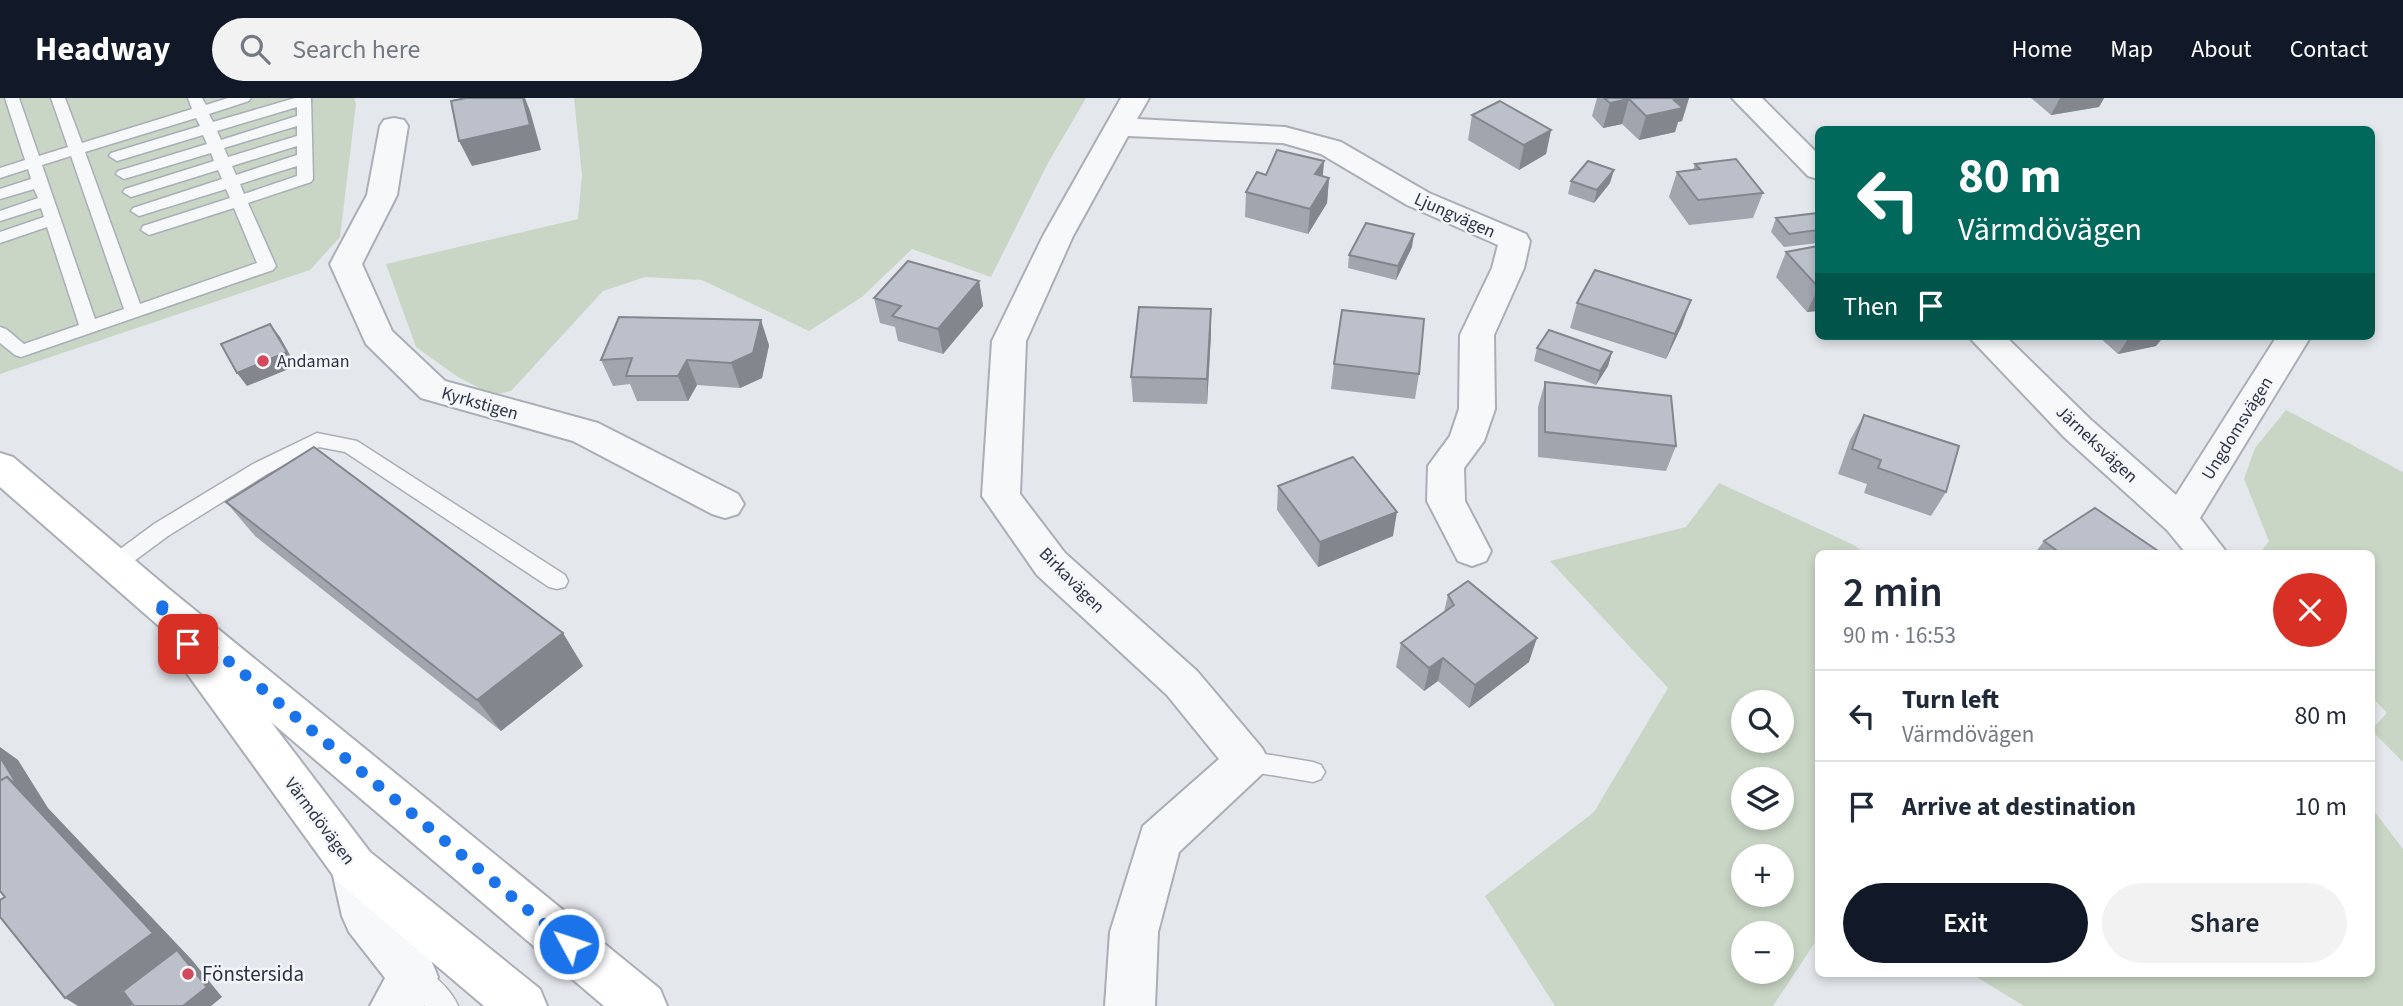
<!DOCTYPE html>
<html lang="en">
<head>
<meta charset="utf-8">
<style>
  body { margin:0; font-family:"Source Sans 3",sans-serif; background:#f2f2f3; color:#1f2937; height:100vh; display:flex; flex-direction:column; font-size:26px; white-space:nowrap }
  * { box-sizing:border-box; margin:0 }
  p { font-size:23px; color:#747a83 }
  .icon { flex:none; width:38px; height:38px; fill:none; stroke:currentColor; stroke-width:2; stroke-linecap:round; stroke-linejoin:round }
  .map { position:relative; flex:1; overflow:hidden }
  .drawer { position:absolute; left:1815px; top:452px; width:560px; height:427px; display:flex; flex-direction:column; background:#fff; border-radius:10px; box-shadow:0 4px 10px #0003 }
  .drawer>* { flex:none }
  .top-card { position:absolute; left:1815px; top:28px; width:560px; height:214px; border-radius:10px; box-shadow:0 4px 10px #0003; background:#00695c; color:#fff; overflow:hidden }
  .controls { position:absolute; left:1731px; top:592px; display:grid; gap:14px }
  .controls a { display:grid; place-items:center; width:63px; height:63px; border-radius:50%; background:#fff; box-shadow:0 4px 10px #0003; font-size:35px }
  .pin { position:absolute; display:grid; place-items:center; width:60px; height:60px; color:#fff; margin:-30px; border-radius:14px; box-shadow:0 4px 10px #0006 }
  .me { position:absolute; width:77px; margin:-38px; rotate:310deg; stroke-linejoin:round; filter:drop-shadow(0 0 5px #0008) }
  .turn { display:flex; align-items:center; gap:24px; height:147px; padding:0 28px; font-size:32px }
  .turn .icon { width:91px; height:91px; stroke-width:2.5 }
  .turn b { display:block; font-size:49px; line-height:60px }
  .then { display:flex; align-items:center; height:66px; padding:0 28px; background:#0003; gap:14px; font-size:26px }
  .round { display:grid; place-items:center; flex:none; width:74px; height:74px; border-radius:37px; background:#f2f2f3 }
  .head { display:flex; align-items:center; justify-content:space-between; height:119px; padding:0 28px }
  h1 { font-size:42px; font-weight:600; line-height:52px }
  .action { display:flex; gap:14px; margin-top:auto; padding:14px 28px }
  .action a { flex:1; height:80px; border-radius:42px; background:#111827; color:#fff; font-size:28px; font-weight:600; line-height:80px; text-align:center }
  .action a+a { background:#f2f2f3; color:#1f2937 }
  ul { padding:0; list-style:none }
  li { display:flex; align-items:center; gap:21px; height:91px; padding:0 28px; border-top:2px solid #e0e1e3 }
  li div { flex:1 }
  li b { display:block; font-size:26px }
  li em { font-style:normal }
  header { display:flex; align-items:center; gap:42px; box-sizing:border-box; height:98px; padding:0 35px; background:#111827; color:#fff }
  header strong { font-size:33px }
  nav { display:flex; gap:38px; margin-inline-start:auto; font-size:24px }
  .search { width:490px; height:63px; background:#f2f2f3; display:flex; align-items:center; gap:18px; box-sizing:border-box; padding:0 24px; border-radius:38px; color:#747a83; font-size:26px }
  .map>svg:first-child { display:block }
  .green { fill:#c9d6c5; fill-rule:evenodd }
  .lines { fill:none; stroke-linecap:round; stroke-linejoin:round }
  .lane-casing { stroke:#a9aeb7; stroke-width:3 }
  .street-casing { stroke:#a9aeb7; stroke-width:4 }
  .secondary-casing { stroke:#a9aeb7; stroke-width:4 }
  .lane { fill:#f7f8fa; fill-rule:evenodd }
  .street { fill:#f7f8fa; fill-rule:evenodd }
  .secondary { fill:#fff; fill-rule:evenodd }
  .wall { fill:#a1a5ae }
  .shaded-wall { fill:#83868d }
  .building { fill:#bbc0ca; stroke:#83868d; stroke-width:2 }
  .route { stroke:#1a73e8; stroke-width:12; stroke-dasharray:0 21.6 }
  .poi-dot { fill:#d1495b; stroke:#f4f6f9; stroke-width:2.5 }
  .labels { text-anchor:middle; stroke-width:5; stroke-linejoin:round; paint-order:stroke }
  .street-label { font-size:18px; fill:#2b3445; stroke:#f4f6f9 }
  .poi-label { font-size:18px; fill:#2b3445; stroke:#f4f6f9; text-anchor:start }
  .near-poi-label { font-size:21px; fill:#2b3445; stroke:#f4f6f9; text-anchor:start }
</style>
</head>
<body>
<header>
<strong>Headway</strong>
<div class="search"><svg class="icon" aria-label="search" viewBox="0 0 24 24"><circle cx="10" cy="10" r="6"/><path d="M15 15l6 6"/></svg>Search here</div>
<nav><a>Home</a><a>Map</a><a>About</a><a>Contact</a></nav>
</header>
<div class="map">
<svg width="2403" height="908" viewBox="0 0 2403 908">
  <rect width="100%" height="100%" fill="#e4e7ec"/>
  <!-- green -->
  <g class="green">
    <path d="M0,0H354L356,6L340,139L310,172L0,276Z"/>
    <path d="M574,0H1086L1048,65L991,179L912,151L862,199L809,233L702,182L645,179L603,193L511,293L493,297L458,279L416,249L386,166L578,121L582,77Z"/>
    <path d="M2286,312L2403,374V664L2371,632L2387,615L2371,598V455H2260L2269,443L2244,381L2255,350Z"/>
    <path d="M1719,385L1854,447L1864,455H1818V840L1773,908H1555L1485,798L1594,714L1668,590L1550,463L1686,429ZM1743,604H1782V642H1743ZM1743,681H1782V719H1743ZM1743,758H1782V796H1743ZM1743,835H1782V873H1743Z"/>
    <path d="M2371,709L2403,751V908H2024L1970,875H2371Z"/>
  </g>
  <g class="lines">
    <!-- lane casing -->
    <g class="lane-casing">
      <g id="lane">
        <path d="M5,0H19L39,58L68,49L51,0H65L82,45L192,11L188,0H202L206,7L228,0H251L249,3L209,16L213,24L295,0H311L313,81L311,84L248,105L276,168L273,172L21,259L15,257L0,245V229L6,231L24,246L79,227L47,129L0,145V134L44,119L41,110L0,123V113L38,100L34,91L0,101V91L31,81L28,71L0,80V70L25,62ZM297,9V18L221,42L217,33ZM196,20L200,28L111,55L109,58L117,63L203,37L207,46L118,73L116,76L124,81L211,55L214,63L125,91L123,94L131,99L218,72L222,81L133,110L131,113L139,118L226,91L230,100L143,128L141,132L149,137L234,110L257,165L140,206L85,54ZM297,28V38L228,59L224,50ZM297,48V57L236,77L232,68ZM71,58L124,211L95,221L42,67ZM297,68V78L244,96L240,86Z"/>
        <path d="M317,335L357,343L565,477L568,483L565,489L557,491L549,489L345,354L319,349L267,376L168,438L122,472L115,474L108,472L104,466L108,460L154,426L253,366Z"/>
        <path d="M1247,653L1313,664L1321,667L1325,674L1321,681L1313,684L1247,673L1239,670L1235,663L1239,656Z"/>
        <path d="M414,866C431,873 451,891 458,908H425L405,888L401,879L405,870Z"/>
      </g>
    </g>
    <!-- street casing -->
    <g class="street-casing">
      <g id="street">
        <path d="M1121,0H1149L1137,21L1285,29L1341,44L1429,95L1526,136L1530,143L1524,170L1494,237L1495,311L1484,343L1464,370L1465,403L1491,453L1486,463L1472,468L1458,463L1427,403L1428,368L1450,338L1459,311L1460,237L1492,170L1498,147L1407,107L1321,56L1283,45L1128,38L1073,138L1026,243L1020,396L1065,455L1197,573L1262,650L1269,663L1262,676L1179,754L1158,834L1155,908H1105L1110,834L1143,728L1219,661L1167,597L1037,477L982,398L992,243L1043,138Z"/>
        <path d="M1732,0H1762L1818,56V81L1808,78Z"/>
        <path d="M394,20L404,22L408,28L397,97L362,166L392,233L445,283L598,325L738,396L744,406L738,416L725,420L712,416L573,343L421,300L366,246L330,166L367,97L380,28L384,22Z"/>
        <path d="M1968,238H2005L2090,321L2176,397L2277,238H2311L2200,420L2227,455H2186L2167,432L2064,339Z"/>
        <path d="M354,748L370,754L387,807L431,862L438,879L424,908H370L385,880L349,834L342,818L331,769L338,754Z"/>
      </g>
    </g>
    <!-- secondary casing -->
    <g class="secondary-casing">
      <path id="secondary" d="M0,355L13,359L169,491L660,891L667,908H604L271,624L370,754L540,891L547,908H484L338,784L178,563L172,551L176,543L0,389Z"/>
    </g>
    <!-- lane -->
    <use href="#lane" class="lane"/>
    <!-- street -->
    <use href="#street" class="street"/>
    <!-- secondary -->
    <use href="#secondary" class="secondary"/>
  </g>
  <!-- wall -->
  <g class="wall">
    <path d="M1597,0H1689L1682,23L1678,24L1675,34L1639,42L1622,26L1603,30L1592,18Z"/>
    <path d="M2031,0H2104L2099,9L2051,17Z"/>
    <path d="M1472,17L1551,32L1546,56L1519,72L1468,42Z"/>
    <path d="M1324,63L1322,78L1329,80L1327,105L1308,136L1245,119L1246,94L1266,77Z"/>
    <path d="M1695,66L1763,95L1753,120L1689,127L1669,99L1677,74L1693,72Z"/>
    <path d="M1571,83L1610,85L1594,105L1568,96Z"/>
    <path d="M1818,115V145L1784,149L1771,134L1776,120Z"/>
    <path d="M1818,148V214L1817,213L1807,214L1776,179L1786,154Z"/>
    <path d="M1412,149L1396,182L1348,170L1349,157Z"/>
    <path d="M979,183L983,208L943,256L898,243L895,229L880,225L874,200Z"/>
    <path d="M1577,205L1682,227L1666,261L1570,230Z"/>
    <path d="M1211,236L1207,306L1133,304L1131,279Z"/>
    <path d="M2098,238H2164L2156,248L2118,256Z"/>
    <path d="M769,247L762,280L740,290L697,287L688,303H637L630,286L613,288L601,262Z"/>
    <path d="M1537,250L1612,254L1608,268L1596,287L1534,263Z"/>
    <path d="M1334,266L1419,276L1415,301L1331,291Z"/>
    <path d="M1545,284L1676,348L1666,373L1538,359V309Z"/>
    <path d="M1864,317L1946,394L1931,418L1864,395L1867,386L1838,376L1850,342Z"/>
    <path d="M1278,388L1393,438L1318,469L1277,412Z"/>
    <path d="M226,404L583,568L501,633L255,438Z"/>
    <path d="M2044,443L2161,455H2035Z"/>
    <path d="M1448,497L1529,564L1469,610L1438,583L1424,593L1396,569L1401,545L1444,514Z"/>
  </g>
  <!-- shaded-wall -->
  <g class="shaded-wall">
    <path d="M523,0H525L530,13L541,52L472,68L459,43Z"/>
    <path d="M1685,0H1689L1682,23L1678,24L1675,34L1639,42L1646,18L1674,2Z"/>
    <path d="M2060,0H2104L2099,9L2051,17Z"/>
    <path d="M1629,1L1622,26L1603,30L1610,5Z"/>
    <path d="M1551,32L1546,56L1519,72L1524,47Z"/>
    <path d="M1324,63L1322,88L1315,76Z"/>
    <path d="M1614,72L1610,85L1594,105L1597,92Z"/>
    <path d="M1329,80L1327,105L1308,136L1310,111Z"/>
    <path d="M1414,136L1412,149L1396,182L1398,168Z"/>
    <path d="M979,183L983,208L943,256L938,231Z"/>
    <path d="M1818,190V211L1817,213L1807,214Z"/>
    <path d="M1691,202L1682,227L1666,261L1675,236Z"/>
    <path d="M1211,211V236L1207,306V281Z"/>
    <path d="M761,222L769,247L762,280L740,290L731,265Z"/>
    <path d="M270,226L280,239L296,268L247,288L237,275Z"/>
    <path d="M2130,238H2164L2156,248L2118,256Z"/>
    <path d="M1612,254L1608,268L1596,287L1600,273Z"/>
    <path d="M687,262L697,287L688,303L678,278Z"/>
    <path d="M1397,414L1393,438L1318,469L1320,444Z"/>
    <path d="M563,535L583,568L501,633L477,602Z"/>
    <path d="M1537,540L1529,564L1469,610L1475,587Z"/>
    <path d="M1443,560L1438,583L1424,593L1429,570Z"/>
    <path d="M0,649L18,662L48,710L192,862L222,899L211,908H183L188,865L131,908H78L65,900L7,679L0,659Z"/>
  </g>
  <!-- building -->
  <g class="building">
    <path d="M466,0H523L530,27L459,43L451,3Z"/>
    <path d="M1604,0H1685L1674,2L1683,10L1646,18L1629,1L1610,5Z"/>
    <path d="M1500,3L1551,32L1524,47L1472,17Z"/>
    <path d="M2162,29L2165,32H2147Z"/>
    <path d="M1277,52L1324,63L1315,76L1329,80L1310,111L1246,94L1257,74L1266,77Z"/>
    <path d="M1736,61L1763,95L1698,102L1677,74L1700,71L1695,66Z"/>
    <path d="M1588,63L1614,72L1597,92L1571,83Z"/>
    <path d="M1818,115V132L1789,136L1776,120Z"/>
    <path d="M1366,125L1414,136L1398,168L1349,157Z"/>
    <path d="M1818,148V189L1786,154Z"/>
    <path d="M908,163L979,183L938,231L892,218L901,208L874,200Z"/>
    <path d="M1595,172L1691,202L1675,236L1577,205Z"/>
    <path d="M1139,209L1211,211L1207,281L1131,279Z"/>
    <path d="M1342,212L1424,221L1419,276L1334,266Z"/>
    <path d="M619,219L761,222L753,255L731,265L687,262L678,278H626L632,260L601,262Z"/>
    <path d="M270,226L287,254L237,275L221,246Z"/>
    <path d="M1549,232L1612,254L1600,273L1537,250Z"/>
    <path d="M1545,284L1671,298L1676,348L1545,334Z"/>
    <path d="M1864,317L1959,348L1946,394L1878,370L1881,362L1852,351Z"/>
    <path d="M314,349L563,535L477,602L226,404Z"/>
    <path d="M1353,359L1397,414L1320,444L1278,388Z"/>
    <path d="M2095,410L2161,455H2060L2044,443Z"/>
    <path d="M1468,483L1537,540L1475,587L1443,560L1429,570L1401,545L1454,507L1448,497Z"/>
    <path d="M0,659L18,688L7,679L0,683Z"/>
    <path d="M7,679L153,835L65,900L0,819V802L5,799L0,793V683Z"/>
    <path d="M177,852L207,889L183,908H134L123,893Z"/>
  </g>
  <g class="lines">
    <!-- route -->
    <path class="route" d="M188,546L155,502L569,846"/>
  </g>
  <!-- markers -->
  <g class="poi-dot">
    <circle cx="263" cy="263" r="7"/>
    <circle cx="188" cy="876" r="7"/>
  </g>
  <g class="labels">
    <!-- street labels -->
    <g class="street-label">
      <text transform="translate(1455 117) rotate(24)" y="6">Ljungvägen</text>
      <text transform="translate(480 305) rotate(16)" y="6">Kyrkstigen</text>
      <text transform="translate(2237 330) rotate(-58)" y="6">Ungdomsvägen</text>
      <text transform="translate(2097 346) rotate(43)" y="6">Järneksvägen</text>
      <text transform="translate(1072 482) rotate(45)" y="6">Birkavägen</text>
      <text transform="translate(320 723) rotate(53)" y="6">Värmdövägen</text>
    </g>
    <!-- poi labels -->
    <g class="poi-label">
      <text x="277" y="269">Andaman</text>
    </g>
    <!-- near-poi labels -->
    <g class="near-poi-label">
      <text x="202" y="883">Fönstersida</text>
    </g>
  </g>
</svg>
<div class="controls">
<a><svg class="icon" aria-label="search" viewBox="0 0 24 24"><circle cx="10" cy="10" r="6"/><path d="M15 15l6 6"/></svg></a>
<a><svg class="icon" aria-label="layers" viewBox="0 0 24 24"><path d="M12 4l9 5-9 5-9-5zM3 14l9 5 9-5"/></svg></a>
<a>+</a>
<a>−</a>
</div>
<div class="pin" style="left:188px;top:546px;background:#d93025"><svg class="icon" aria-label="arrive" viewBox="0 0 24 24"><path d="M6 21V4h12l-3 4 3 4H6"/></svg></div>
<svg class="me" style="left:569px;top:846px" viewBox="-20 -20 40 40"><circle r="17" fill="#1a73e8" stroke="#fff" stroke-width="3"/><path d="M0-11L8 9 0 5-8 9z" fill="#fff"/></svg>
<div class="top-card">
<div class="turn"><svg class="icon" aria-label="left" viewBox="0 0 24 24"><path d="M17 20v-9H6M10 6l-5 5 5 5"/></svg><div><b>80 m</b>Värmdövägen</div></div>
<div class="then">Then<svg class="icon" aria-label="arrive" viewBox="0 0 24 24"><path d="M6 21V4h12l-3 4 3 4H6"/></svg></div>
</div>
<section class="drawer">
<div class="head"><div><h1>2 min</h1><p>90 m · 16:53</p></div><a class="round" style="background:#d93025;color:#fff"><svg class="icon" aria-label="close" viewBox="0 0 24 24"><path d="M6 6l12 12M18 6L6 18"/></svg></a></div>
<ul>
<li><svg class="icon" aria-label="left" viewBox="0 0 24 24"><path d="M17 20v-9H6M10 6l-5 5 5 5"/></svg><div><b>Turn left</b><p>Värmdövägen</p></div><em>80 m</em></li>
<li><svg class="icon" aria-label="arrive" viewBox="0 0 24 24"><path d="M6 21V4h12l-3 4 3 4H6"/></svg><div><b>Arrive at destination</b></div><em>10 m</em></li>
</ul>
<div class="action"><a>Exit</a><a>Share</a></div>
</section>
</div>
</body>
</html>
